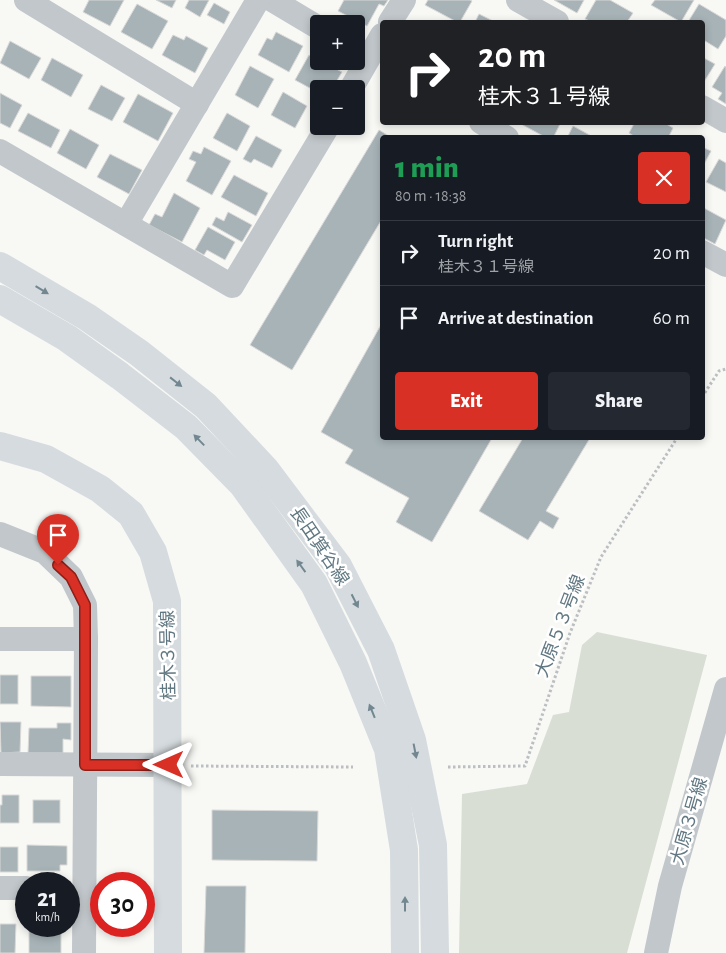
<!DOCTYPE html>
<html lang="en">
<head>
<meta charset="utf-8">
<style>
  body { margin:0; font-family:"Alegreya Sans","Noto Sans JP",sans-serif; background:#242831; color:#f1f3f6; height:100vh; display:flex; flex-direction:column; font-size:19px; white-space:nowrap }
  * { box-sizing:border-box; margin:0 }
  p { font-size:16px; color:#9ea1a6 }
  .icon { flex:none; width:28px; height:28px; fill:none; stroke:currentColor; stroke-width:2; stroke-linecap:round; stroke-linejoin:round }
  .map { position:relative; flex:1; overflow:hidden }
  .side { position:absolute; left:380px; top:135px; width:325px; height:305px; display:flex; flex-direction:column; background:#171b24; border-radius:5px; box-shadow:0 2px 8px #0003 }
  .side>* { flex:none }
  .guide { position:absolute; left:380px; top:20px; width:325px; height:105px; border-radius:5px; box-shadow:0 2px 8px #0003; background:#202124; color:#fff; overflow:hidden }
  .controls { position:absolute; left:310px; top:15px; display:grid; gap:10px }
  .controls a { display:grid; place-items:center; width:55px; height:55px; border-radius:5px; background:#171b24; box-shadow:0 2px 8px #0003; font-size:25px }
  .speed { position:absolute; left:15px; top:872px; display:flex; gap:10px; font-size:25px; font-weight:700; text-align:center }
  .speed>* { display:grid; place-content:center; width:65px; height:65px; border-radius:50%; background:#171b24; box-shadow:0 2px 8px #0003; line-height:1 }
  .speed small { font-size:12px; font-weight:400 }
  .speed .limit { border:8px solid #d22; background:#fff; color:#111 }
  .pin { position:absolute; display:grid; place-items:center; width:42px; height:42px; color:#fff; margin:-51px -21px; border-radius:50% 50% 50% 0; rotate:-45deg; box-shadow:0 0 5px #0007 }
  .pin .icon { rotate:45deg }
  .me { position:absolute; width:55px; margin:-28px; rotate:270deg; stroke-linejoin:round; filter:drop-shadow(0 0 4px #0008) }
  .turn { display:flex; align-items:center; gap:18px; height:105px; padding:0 15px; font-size:22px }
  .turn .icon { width:65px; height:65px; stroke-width:2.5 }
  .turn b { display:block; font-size:35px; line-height:42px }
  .round { display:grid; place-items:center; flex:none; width:52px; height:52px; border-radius:5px; background:#242831 }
  .headline { display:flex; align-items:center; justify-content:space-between; height:85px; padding:0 15px }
  h1 { font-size:30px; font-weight:800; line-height:38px; color:#1e9e55 }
  .action { display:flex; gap:10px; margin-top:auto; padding:10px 15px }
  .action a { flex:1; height:58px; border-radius:5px; background:#d93025; color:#fff; font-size:20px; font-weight:800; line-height:58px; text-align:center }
  .action a+a { background:#242831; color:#f1f3f6 }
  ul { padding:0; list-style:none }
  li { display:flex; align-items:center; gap:15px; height:65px; padding:0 15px; border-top:1px solid #363941 }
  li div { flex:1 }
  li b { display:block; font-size:19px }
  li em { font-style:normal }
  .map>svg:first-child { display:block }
  .green { fill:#d8ded4 }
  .building { fill:#a7b3b7; stroke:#dad9d7 }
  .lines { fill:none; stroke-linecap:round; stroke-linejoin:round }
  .path { stroke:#bbbfc1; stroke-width:3; stroke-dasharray:2.5 2.5; stroke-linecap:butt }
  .street { stroke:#c1c7ca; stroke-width:24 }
  .secondary { stroke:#d5dbde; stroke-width:28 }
  .oneway { fill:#728790 }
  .route-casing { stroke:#8d1f18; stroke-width:12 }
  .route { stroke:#d93025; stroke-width:9 }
  .labels { text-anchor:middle; stroke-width:5; stroke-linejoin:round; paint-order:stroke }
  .street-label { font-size:18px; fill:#617882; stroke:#fff }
</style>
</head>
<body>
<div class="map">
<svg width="726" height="953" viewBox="0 0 726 953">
  <rect width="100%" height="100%" fill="#f8f8f5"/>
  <!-- green -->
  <path class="green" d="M597,632L707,655L627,953H459L462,794L527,784L553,715L569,712L582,645Z"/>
  <!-- building -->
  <g class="building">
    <path d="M89,0H124L110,26L83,12Z"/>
    <path d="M156,0H176L172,8Z"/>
    <path d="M189,0H209L200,17L185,8Z"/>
    <path d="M344,0H388L384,6L379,4L367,26L338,11Z"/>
    <path d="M428,0H470L472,1L460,22H457L425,5Z"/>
    <path d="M554,0H584L577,13Z"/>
    <path d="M596,0H610L633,13L627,22H592L585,19Z"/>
    <path d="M655,0H694L681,22L651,5Z"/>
    <path d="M214,3L230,12L224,24L207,15Z"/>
    <path d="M137,4L168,21L152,49L121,32Z"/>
    <path d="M699,4L726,20V36L718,49L702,39V22H688Z"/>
    <path d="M479,14L495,22H475Z"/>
    <path d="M276,32L303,46L289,72L258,55L267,38L272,40Z"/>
    <path d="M173,35L184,40L186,36L208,48L195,73L162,55Z"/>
    <path d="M10,41L41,58L29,79L0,63Z"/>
    <path d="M309,55L342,72L332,89H319V93L295,80Z"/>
    <path d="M702,57L715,64L702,85Z"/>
    <path d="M52,58L83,75L71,97L41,80Z"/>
    <path d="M250,66L274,79L258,108L235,95Z"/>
    <path d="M725,66L726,67V104L718,99L722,93L712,87Z"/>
    <path d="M101,85L125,98L112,121L88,109Z"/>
    <path d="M283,92L307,106L295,128L271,115Z"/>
    <path d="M0,93L22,105L10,128L0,123Z"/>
    <path d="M138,94L173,113L158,141L123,122Z"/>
    <path d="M28,113L60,130L51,148L18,131Z"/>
    <path d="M227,113L250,126L237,151L213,138Z"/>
    <path d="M522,122H561L553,138H547L521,124Z"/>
    <path d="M635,122H663L673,128L668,138H637L629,133Z"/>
    <path d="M573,126L595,138H567Z"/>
    <path d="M70,129L99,145L86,169L57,153Z"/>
    <path d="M379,130L392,138H382V219L292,370L250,345Z"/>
    <path d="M256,136L282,150L272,168L254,159L251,163L243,159Z"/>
    <path d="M204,147L231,161L212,195L186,181L196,162L189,159L193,151L201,154Z"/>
    <path d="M702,147L711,151L702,168Z"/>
    <path d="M110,154L142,170L129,194L97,177Z"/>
    <path d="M719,159L726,163V192L706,182Z"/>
    <path d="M234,175L268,193L256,216L221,197Z"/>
    <path d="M174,193L200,208L182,242L149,225L155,214L162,217Z"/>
    <path d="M702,207L726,220L715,244L702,237Z"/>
    <path d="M228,212L252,225L242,242L212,225L216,217L224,221Z"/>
    <path d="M208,227L235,242L225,260L207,250L204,255L195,250Z"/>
    <path d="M382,323V438H492L432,542L396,522L409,498L345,463L353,450L321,432Z"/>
    <path d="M523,438H590L546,511L559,518L553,529L540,521L528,540L479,511Z"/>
    <rect x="0" y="675" width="18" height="29"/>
    <path d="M31,676H71V707L31,706Z"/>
    <path d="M0,722H21L20,752L1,753Z"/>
    <path d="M57,723H71V740L63,739V753H28L29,728H57Z"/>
    <path d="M2,795H19V823H0V805H2Z"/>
    <rect x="33" y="800" width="27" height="23"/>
    <path d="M212,810L318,811L317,861L212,860Z"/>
    <path d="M27,845L67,846V865H60V871H27Z"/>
    <rect x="0" y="847" width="18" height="25"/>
    <path d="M206,886H246L245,953H204Z"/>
    <path d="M0,924H16L15,953H0Z"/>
    <rect x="29" y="929" width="32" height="24"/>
  </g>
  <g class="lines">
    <!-- path -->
    <g class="path">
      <path d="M702,397L719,371L726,369"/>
      <path d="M191,766L353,767"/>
      <path d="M448,767L525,766L570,633L601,557L677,438"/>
    </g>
    <!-- street -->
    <g class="street">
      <path d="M26,0L197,104"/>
      <path d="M272,0L319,28"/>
      <path d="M518,0L557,22"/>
      <path d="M390,22L404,0"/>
      <path d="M351,89L382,35"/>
      <path d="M702,107L726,121"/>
      <path d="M481,122L507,138"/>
      <path d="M0,151L232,286L328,126"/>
      <path d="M126,224L258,0"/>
      <path d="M702,252L726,265"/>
      <path d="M0,534L45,552L71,577L85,605L86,639L84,953"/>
      <path d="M0,639H86"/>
      <path d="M0,764L169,765"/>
      <path d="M0,888H26"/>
      <path d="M656,953L670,886L726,689"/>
    </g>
    <!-- secondary -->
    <g class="secondary">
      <path d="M0,266L87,317L139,353L206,406L265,469L338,566L381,650L412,740L433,845L435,953"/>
      <path d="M0,299L67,338L120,376L186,427L243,485L314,584L353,663L388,749L404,850L405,953"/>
      <path d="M0,446L46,459L100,489L131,514L153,552L167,601L168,953"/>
    </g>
  </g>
  <!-- one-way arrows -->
  <defs><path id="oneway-solid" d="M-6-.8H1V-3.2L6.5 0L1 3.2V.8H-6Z" transform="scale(1.25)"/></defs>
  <g class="oneway">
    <use href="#oneway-solid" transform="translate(42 290) rotate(31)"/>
    <use href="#oneway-solid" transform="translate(176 382) rotate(38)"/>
    <use href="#oneway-solid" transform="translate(199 440) rotate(-134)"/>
    <use href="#oneway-solid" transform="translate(301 566) rotate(-126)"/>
    <use href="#oneway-solid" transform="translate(355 601) rotate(63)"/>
    <use href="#oneway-solid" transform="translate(372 711) rotate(-112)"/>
    <use href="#oneway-solid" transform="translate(415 751) rotate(79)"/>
    <use href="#oneway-solid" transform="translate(405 904) rotate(-90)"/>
  </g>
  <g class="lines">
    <!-- route casing -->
    <g class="route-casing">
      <path id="route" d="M58,565L71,577L85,605V765H169"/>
    </g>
    <!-- route -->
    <use href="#route" class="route"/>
  </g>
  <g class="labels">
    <!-- street labels -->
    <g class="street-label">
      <text transform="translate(320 546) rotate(56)" y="6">長田箕谷線</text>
      <text transform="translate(560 626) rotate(-69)" y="6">大原５３号線</text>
      <text transform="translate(168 655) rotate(-91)" y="6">桂木３号線</text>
      <text transform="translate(689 821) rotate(-74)" y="6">大原３号線</text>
    </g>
  </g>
</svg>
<div class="controls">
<a>+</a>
<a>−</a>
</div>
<div class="speed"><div>21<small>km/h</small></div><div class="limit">30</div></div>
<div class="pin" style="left:58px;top:565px;background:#d93025"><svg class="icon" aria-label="arrive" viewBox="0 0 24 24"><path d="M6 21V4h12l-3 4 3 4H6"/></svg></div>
<svg class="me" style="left:169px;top:765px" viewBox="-20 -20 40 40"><path d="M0-17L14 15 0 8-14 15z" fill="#d93025" stroke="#fff" stroke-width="4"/></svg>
<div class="guide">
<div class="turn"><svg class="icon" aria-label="right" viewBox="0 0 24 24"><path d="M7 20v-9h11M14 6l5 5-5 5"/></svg><div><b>20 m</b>桂木３１号線</div></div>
</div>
<section class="side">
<div class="headline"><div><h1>1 min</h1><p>80 m · 18:38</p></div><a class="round" style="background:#d93025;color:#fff"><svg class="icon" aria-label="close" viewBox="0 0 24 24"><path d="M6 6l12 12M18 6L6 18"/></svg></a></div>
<ul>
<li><svg class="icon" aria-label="right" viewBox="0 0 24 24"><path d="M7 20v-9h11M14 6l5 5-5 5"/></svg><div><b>Turn right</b><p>桂木３１号線</p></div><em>20 m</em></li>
<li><svg class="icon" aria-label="arrive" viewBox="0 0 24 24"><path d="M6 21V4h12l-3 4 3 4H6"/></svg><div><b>Arrive at destination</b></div><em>60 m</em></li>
</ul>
<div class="action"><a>Exit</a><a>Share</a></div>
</section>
</div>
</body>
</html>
